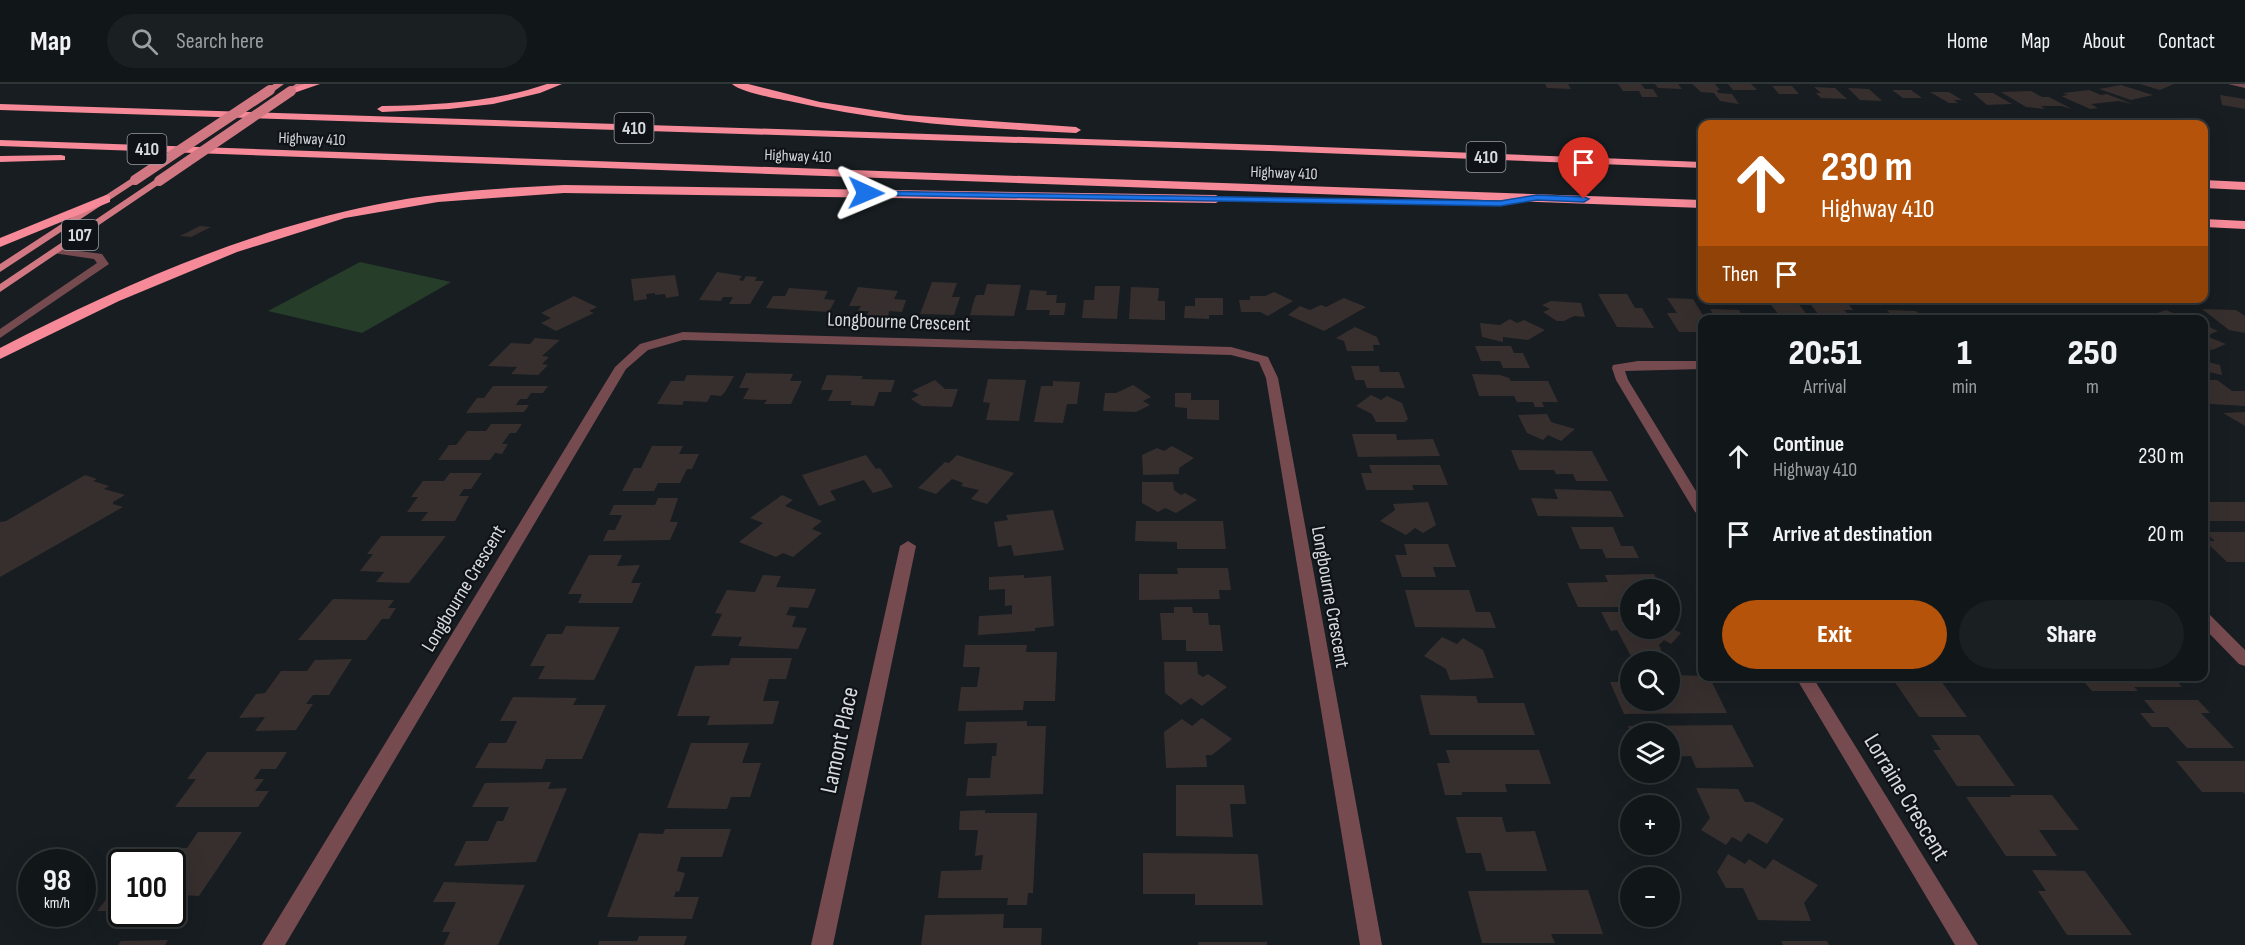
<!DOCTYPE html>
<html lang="en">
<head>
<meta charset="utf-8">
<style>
  body { margin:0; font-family:"Sofia Sans Condensed",sans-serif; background:#1a1f22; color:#f1f3f6; height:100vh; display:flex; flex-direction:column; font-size:22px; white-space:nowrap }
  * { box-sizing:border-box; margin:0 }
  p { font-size:20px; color:#9c9fa2 }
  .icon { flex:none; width:33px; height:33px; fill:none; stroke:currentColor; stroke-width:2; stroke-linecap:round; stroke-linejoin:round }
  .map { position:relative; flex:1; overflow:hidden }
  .drawer { position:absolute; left:1698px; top:231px; width:510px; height:366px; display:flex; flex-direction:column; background:#111619; border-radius:12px; box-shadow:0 6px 24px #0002,0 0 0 2px #303538 }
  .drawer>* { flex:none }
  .guide { position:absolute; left:1698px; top:36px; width:510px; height:183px; border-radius:12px; box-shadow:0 6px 24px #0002,0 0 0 2px #303538; background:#b45309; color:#fff; overflow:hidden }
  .controls { position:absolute; left:1620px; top:495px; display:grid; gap:12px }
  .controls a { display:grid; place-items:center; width:60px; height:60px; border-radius:50%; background:#111619; box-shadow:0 6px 24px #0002,0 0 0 2px #303538; font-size:30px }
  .speed { position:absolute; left:18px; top:765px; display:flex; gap:12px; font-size:30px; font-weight:700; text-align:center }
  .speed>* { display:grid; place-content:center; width:78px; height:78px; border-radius:50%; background:#111619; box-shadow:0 6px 24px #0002,0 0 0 2px #303538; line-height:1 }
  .speed small { font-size:15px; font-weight:400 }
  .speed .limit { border:3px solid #111; border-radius:9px; background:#fff; color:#111 }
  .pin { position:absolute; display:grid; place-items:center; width:51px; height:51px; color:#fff; margin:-62px -26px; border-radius:50% 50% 50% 0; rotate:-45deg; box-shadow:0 0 6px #0007 }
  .pin .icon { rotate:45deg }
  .me { position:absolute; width:66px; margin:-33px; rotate:91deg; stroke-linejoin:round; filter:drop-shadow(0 0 4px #0008) }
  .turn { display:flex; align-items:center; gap:21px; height:126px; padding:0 24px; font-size:27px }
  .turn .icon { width:78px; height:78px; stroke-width:2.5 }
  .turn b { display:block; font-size:42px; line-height:51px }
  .then { display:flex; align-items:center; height:57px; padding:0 24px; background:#0003; gap:12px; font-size:22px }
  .eta { display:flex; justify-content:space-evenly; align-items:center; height:102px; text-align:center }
  .eta b { font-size:36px; font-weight:800; line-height:42px }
  .action { display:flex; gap:12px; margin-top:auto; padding:12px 24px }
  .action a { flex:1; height:69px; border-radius:36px; background:#b45309; color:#fff; font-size:24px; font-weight:800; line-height:69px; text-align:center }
  .action a+a { background:#1a1f22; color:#f1f3f6 }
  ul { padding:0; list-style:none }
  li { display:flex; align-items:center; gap:18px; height:78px; padding:0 24px }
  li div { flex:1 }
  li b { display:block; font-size:22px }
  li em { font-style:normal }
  header { display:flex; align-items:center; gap:36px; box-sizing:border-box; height:84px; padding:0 30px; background:#111619; border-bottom:2px solid #303538 }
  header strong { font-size:28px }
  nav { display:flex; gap:33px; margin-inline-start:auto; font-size:21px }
  .search { width:420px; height:54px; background:#1a1f22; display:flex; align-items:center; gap:15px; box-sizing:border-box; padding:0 21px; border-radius:33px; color:#9c9fa2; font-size:22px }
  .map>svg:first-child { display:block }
  .green { fill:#263d29 }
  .building { fill:#372f2e }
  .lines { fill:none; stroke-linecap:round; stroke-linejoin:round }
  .minor { fill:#764b50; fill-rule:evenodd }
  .major { fill:#d27883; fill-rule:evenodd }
  .highway { fill:#f68a98; fill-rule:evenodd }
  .major-bridge { stroke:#d27883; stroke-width:10 }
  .route { fill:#1a73e8; stroke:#114b97; stroke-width:1.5 }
  .labels { text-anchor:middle; stroke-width:4.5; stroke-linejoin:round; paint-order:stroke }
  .far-street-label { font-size:16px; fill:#d8dbde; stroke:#0f1318 }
  .shield { fill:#0f1318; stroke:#9c9fa3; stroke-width:1.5 }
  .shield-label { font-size:18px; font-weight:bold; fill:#d8dbde }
  .street-label { font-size:20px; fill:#d8dbde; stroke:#0f1318 }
  .near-street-label { font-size:24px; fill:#d8dbde; stroke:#0f1318 }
</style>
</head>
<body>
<header>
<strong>Map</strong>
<div class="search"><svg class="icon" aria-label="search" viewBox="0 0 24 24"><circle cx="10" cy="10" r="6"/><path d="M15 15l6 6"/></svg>Search here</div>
<nav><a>Home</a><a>Map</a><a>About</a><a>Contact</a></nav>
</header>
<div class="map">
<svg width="2245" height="861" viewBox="0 0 2245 861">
  <rect width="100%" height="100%" fill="#171d21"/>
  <!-- green -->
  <path class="green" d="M360,178L451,198L362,249L268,227Z"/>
  <!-- building -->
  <g class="building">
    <path d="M1545,0H1568L1571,5L1547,4Z"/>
    <path d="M1618,0H1641L1645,5H1653L1658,13H1642L1639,7H1623Z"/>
    <path d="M1655,0H1678L1682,5L1658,4Z"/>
    <path d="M1692,0H1715L1720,6H1717L1718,9L1732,10L1739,20L1720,17L1714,9L1701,8Z"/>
    <path d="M1728,0H1751L1757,6H1733Z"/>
    <path d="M2140,0H2174L2160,6Z"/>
    <path d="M2121,1L2153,11L2131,16L2099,5Z"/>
    <path d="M1772,2H1792L1799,10H1779Z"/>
    <path d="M1814,3L1835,4L1847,15L1821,14L1816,9H1821Z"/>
    <path d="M1848,4L1869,5L1882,17L1860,16Z"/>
    <path d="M1892,6H1911L1922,14H1903Z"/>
    <path d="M2089,6L2101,11L2107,10L2132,20L2119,17L2091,20L2098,24L2090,25L2061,12L2068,11L2063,9Z"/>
    <path d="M2031,7L2042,13H2049L2072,25L2061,22H2041L2045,25L2026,23L2001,8Z"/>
    <path d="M1930,8H1949L1962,16H1954L1958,19H1949Z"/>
    <path d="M1973,9H1993L2012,20L1987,21Z"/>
    <path d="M2220,11L2245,15V25L2222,21Z"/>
    <path d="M200,142L211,143L191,153L180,152Z"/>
    <path d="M717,188L742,192L739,196L743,197L746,192L757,193L755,197H764L750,220H729L733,213H723L721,217L699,216Z"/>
    <path d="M675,191L679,212L666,214L665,210L655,211V209L646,210L647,215L634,217L631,195Z"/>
    <path d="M932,198L957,199L952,213H960L954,231L920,230Z"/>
    <path d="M987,200L1021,201L1014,232L970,231L975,213L977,211H984Z"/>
    <path d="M1095,202H1120L1117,235L1082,234L1084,216H1094Z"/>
    <path d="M858,203L898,207L894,215L906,216L902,228L889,227L888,232L867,231L869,227H858L861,222H849Z"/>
    <path d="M1131,203L1159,204L1158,217H1165V236L1129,235Z"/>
    <path d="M789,204L828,207L824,215L835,216L829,228L766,224L773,212H785Z"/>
    <path d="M1030,206L1047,207L1046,211H1057L1056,219H1066L1064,231H1049L1050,226H1026Z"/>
    <path d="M1274,208L1293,217L1268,232L1260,228H1241L1239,216H1250V212H1265Z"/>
    <path d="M1598,210H1627L1635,224H1642L1654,244L1617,243Z"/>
    <path d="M574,212L597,223L589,227L594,229L556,247L541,239L551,234L541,229Z"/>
    <path d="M1195,214H1223V231H1209V235L1184,234L1185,222H1195Z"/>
    <path d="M1344,214L1366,223L1324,247L1288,231L1300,222L1310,226L1321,221L1326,223Z"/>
    <path d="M1667,214L1693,215L1706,236H1702V248H1679L1667,229H1677Z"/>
    <path d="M1807,216L1847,219L1853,226H1844L1848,230L1855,231L1859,236H1823Z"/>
    <path d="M1551,217L1581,219L1585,233L1574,232L1564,237H1557L1543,228L1550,225L1542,221Z"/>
    <path d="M1768,217L1797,218L1811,236H1775L1772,231H1779Z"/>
    <path d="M1710,225L1739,226L1745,236H1717Z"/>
    <path d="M2202,225L2236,226L2245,232V249L2229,246Z"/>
    <path d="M1887,226L1916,227L1925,236H1895Z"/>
    <path d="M2166,226L2189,236H2140V235Z"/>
    <path d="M1510,235L1517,239L1524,236L1545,246L1528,256L1503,253V258L1482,253L1480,239L1500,241Z"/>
    <path d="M2204,241L2218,247L2206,252L2226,260L2212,266L2204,262Z"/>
    <path d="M1355,243L1377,253L1380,261H1373L1374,267H1347L1344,257L1336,254Z"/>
    <path d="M535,254L560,256L542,272L549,273L542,280L548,281L538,291L511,290L517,283L488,282L511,259L530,260Z"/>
    <path d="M1475,262H1511L1514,269H1523L1530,284H1503L1500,277H1481Z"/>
    <path d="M2204,277L2220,281L2222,291L2204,287Z"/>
    <path d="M1351,282H1379L1380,288H1399L1405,304H1367L1364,296H1355Z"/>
    <path d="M746,289L793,290L790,297H802L791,320H764L767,316L743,315L749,304H739Z"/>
    <path d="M1472,290L1500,291L1509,294L1511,297H1548L1558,318H1542L1544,323H1535L1533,318H1517L1514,312H1479Z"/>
    <path d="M687,291L734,292L725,308L721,312L711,311L707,318L684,317L682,321L657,320L671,297H684Z"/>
    <path d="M827,291L863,292L861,295L895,296L891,308H879L874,322L850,321L852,317H828L833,306H821Z"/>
    <path d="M988,295L1026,296L1019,337L986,336L990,319L983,318Z"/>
    <path d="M935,296L945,305H958L952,323L922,322L911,315L919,311L912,307Z"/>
    <path d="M2204,296H2217L2232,307H2245V322L2211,320L2204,317Z"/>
    <path d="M1053,297L1080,298L1077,320H1067L1063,339L1034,338L1041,302H1053Z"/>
    <path d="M1133,301L1151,313L1143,317L1150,321L1136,328L1103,327L1105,309H1116Z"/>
    <path d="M493,302H548L543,309H531L527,315H520L516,321H529L524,328L466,329L477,314H484Z"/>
    <path d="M1175,309H1191V316H1219V336L1187,335V324L1175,323Z"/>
    <path d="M1371,311L1381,316L1387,312L1402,319L1408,335L1405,338H1376L1372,330L1356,322Z"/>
    <path d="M2245,328V342L2223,329Z"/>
    <path d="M1547,330L1551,338L1575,345L1561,357L1548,351L1543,356L1527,349L1518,331Z"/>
    <path d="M491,340H522L516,349H510L502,360H508L502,370L495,369L490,376H438L449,361H456L467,347H486Z"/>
    <path d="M1352,350H1396L1397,356L1433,355L1440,372L1358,373Z"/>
    <path d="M652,362H683L679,370H699L692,385H687L680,399H658L654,407H622L634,384H641Z"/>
    <path d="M1172,362L1194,374L1179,384V390L1143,391L1142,371L1157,364L1164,367Z"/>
    <path d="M1511,366L1592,367L1608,397H1576L1573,390H1556L1554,386H1519Z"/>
    <path d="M866,371L876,385L880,384L893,403L873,409L864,396L830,407L836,416L819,422L802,391Z"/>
    <path d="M957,371L1014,389L987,420L971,415L979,406L961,402L963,399L952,395L936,410L918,404L945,378L949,379Z"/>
    <path d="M1369,381H1440L1448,401H1412L1414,406H1366L1361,389H1372Z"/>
    <path d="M450,389H482L471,405H464L459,412H469L455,437H421L428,428H407L418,413H411L423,397H444Z"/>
    <path d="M85,391L97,395L93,397L109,402L104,405L125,411L113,418V420L123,423L0,493V438L6,437Z"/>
    <path d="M1142,398H1173L1174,406L1181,411L1185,409L1197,416L1176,429L1165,424L1158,428L1142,419Z"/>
    <path d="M1554,405L1611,407L1624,433L1538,432L1531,414L1558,415Z"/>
    <path d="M782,411L793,416L785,422L822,437L812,445L822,449L793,473L783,469L776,473L739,458L763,439L750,434Z"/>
    <path d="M658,414H678L670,438H678L670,456L603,457L608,446H615L622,431H609L614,421H655Z"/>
    <path d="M2204,414L2208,418H2245V437H2204Z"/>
    <path d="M1428,418L1436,441L1423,449L1415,444L1406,451L1380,437L1395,426L1393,420Z"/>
    <path d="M1053,426L1064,466L1014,472L1011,461L998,463L994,438L1008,436L1006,431Z"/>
    <path d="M1136,437H1223L1226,465H1177V458L1135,457Z"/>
    <path d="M1571,443H1613L1621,462H1633L1639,474H1606L1602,465H1580Z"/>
    <path d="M2205,448H2245V478H2227L2205,457H2215Z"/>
    <path d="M381,452H446L409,499L376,498L384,488L360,487L373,470H367Z"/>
    <path d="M1404,460H1448L1456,483H1433L1436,493H1402L1395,471H1407Z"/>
    <path d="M589,471H622L617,482L640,481L631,499H641L632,519H578L582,510H568Z"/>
    <path d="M1177,484H1228L1231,506H1219L1220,515L1139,516V490H1178Z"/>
    <path d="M1654,490L1662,506H1630V523H1578L1567,499L1608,498L1605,491Z"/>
    <path d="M763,491L781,492L776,503L816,505L808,524L790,523L786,531L796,532L792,543L807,544L798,565L738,562L742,553L711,552L722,530L715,529L727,506L755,508Z"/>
    <path d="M1024,491V494L1051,492L1054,542L1035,544V547L978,551L979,532L1012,530V521L1005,522V505L989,506V493Z"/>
    <path d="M1405,506H1469L1476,528H1490L1496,544L1415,543Z"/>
    <path d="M333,515L394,516L388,524H396L389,535H382L366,556H298Z"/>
    <path d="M1174,523H1192L1193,529H1208L1209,541H1220L1223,567H1186V556H1162L1160,529H1174Z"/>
    <path d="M1601,528H1624L1630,536V544H1671L1681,549L1671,560L1664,556L1659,561L1664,573L1632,574L1617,546L1611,547Z"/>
    <path d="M566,542L620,543L594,596L538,595L545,582H530L547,550H562Z"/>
    <path d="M1442,553L1457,560L1463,554L1483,566L1494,594L1450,596L1446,585L1424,572Z"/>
    <path d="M965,561H1027L1026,568H1057L1055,617H1024L1023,626L958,627L961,603H977L980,583H963Z"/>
    <path d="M731,574H792L786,595H769L763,617H779L773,640L707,641L710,632H677L695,582L729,581Z"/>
    <path d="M352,575L329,611H313L306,620H313L296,646L255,647L265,633L239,634L256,610L265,609L281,587H307L315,576Z"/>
    <path d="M1164,578H1197L1198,590L1203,593L1208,590L1227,603L1202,622L1191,614L1181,621L1165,609Z"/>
    <path d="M1670,591L1709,592L1727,629L1624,630L1610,598H1630V616H1670Z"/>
    <path d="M2079,592H2172L2182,603H2134L2138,607H2092Z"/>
    <path d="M1892,594H1939L1967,633H1919Z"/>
    <path d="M1420,611L1476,612L1478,619H1524L1535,651H1430Z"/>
    <path d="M513,613L577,614L573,621H606L582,675H546L542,685L475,684L489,659H506L517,637H500Z"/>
    <path d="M2144,616H2198L2210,629H2201L2234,664H2187L2168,643H2152L2140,629H2155Z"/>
    <path d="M1202,634L1232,655L1212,671H1206L1207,683L1166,684L1164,648L1182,635L1192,642Z"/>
    <path d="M1027,637V642H1046L1043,710L966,712L968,694H990L992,672H996L997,659L964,660L966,638Z"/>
    <path d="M1732,641L1754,683L1696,684L1691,672L1670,673V650H1631L1628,642Z"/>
    <path d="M1931,651H1979L2015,702H1957L1933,666H1941Z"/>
    <path d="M691,659H749L742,679H761L750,713H731L727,725L667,724Z"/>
    <path d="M1446,666H1539L1551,700H1505L1507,708H1462V711H1445L1437,679H1450Z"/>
    <path d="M207,668H287L276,685H261L254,695H264L255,707H269L258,723H175L196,695H187Z"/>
    <path d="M2176,677H2245V710L2243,708H2202Z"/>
    <path d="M551,698L548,705L567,704L536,778L454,782L466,757H488L497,737H503L509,723H472L485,699Z"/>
    <path d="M1176,701H1244L1246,720H1230L1233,753L1176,752Z"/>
    <path d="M1696,704L1738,705L1745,718H1753L1784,735L1767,760L1748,749L1741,758L1732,753L1726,761L1701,746L1710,734Z"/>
    <path d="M2010,711H2052L2079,746H2039L2057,772H2006L1966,713H2011Z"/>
    <path d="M985,726V729H1037L1033,809H1028L1027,821H1007L1008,814H938L941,787L981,786L983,771L975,772L978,746H959L960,727Z"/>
    <path d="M1456,733H1502L1506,748L1535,747L1547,787H1486L1481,769H1466Z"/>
    <path d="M665,745H731L722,773H681L677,787L685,789L679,808L676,807L674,813H699L692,835L607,833L639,749L663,750Z"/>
    <path d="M198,748H242L199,812L181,811L172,824V778H145L156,764H187Z"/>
    <path d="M1143,769L1258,770L1263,821H1195V810H1143Z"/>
    <path d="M1728,770L1745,780L1749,775L1765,785L1773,775L1818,801L1804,819L1811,837L1758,836L1743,804H1726L1717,788Z"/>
    <path d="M2032,786L2085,787L2132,851H2067L2038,807H2046Z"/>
    <path d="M122,795V827H97Z"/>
    <path d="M444,798L525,801L498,861H444L450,848H442L456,818H433Z"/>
    <path d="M1588,806L1603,850H1551L1555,859H1482L1468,807Z"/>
    <path d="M1004,830L1003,844H1042L1041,861H921L925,831Z"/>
    <path d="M639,852H687L684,861H598L599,857H637Z"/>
    <path d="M168,856L165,861H118L121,857Z"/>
    <path d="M1781,857H1827L1829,861H1783Z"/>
    <rect x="1198" y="858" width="69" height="3"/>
  </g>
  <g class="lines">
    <!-- minor -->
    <g class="minor">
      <path d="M2228,0H2245V4Z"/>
      <path d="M57,164L102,170L109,180L0,254V245L97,179L94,175L53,169V165Z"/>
      <path d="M683,248L1231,263L1268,273L1278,294L1382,861H1360L1266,294L1259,278L1231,271L683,256L648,266L626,285L285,861H262L615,283L640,260Z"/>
      <path d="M1638,277H1702V285L1625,287L1628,296L1702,417V432L1695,428L1616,296L1612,284L1613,281Z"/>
      <path d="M908,457L916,462L833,861H811L900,462Z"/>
      <path d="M2204,529L2210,531L2245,566V582L2239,580L2204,544Z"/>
      <path d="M1795,592H1812L1978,861H1955Z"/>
    </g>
    <!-- major -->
    <g class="major">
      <path d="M274,0H284L273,8H267V4Z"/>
      <path d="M296,0H305L294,9H288V5Z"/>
      <path d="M132,94L140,96L0,188V180Z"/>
      <path d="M156,95L164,97L0,208V200Z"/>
    </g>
    <!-- highway -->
    <g class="highway">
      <path d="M304,0H320L291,10L286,7Z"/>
      <path d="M547,0H562L540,9L493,20L449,25L382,28L377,25L382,22C438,21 494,18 547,0Z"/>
      <path d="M732,0H748L820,18L905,31L1076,43L1081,46L1076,49C979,44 883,39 789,17C774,14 743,9 732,0Z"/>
      <path d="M0,20L1269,61L1702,78V84L1269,67L0,26Z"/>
      <path d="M0,56L1702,116V124L0,62Z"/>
      <path d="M61,71L65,72V76L0,78V72Z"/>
      <path d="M2204,96L2245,98V106L2204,104Z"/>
      <path d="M564,101L1216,111L1222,115L1216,119L564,109L438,118L345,134L237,168L119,217L0,275V264C119,203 242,148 374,121C436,108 500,104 564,101Z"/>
      <path d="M106,111L110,112V118L0,163V154Z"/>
      <path d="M2204,135L2245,137V145L2204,143Z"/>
    </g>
    <!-- major-bridge -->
    <g class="major-bridge">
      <path d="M135,96L270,6"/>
      <path d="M159,97L291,7"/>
    </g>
  </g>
  <!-- route -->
  <path class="route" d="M863,107L1500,117L1537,111L1584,113L1589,115L1584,118L1537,116L1500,122L866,111L862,109Z"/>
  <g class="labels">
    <!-- far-street labels -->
    <g class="far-street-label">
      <text transform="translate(312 54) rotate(2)" y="6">Highway 410</text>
      <text transform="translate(798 71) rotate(2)" y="6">Highway 410</text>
      <text transform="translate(1284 88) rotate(2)" y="6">Highway 410</text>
    </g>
    <!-- shield labels -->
    <g class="shield">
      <rect x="614.5" y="29" width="39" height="30" rx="4.5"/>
      <rect x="127.5" y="50" width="39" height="30" rx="4.5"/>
      <rect x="1466.5" y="58" width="39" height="30" rx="4.5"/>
      <rect x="62" y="136" width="36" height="30" rx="4.5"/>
    </g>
    <g class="shield-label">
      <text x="634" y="50">410</text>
      <text x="147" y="71">410</text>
      <text x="1486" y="79">410</text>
      <text x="80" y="157">107</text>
    </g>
    <!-- street labels -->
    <g class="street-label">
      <text transform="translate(899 237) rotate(2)" y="7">Longbourne Crescent</text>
      <text transform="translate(463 504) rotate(-59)" y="7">Longbourne Crescent</text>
      <text transform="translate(1331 513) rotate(80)" y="7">Longbourne Crescent</text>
    </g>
    <!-- near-street labels -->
    <g class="near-street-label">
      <text transform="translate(839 656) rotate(-78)" y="8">Lamont Place</text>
      <text transform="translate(1907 713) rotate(59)" y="8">Lorraine Crescent</text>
    </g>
  </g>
</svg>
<div class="controls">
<a><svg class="icon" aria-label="sound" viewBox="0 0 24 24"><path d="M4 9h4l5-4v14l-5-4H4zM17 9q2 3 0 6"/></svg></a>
<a><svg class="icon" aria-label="search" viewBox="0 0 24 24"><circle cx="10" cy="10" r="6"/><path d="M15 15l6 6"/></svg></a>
<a><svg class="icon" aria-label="layers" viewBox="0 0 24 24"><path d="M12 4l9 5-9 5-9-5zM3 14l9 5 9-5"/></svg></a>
<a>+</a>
<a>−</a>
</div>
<div class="speed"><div>98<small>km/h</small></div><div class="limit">100</div></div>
<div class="pin" style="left:1584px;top:115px;background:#d93025"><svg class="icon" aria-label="arrive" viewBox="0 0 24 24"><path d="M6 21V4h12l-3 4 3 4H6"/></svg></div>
<svg class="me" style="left:866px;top:109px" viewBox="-20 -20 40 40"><path d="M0-17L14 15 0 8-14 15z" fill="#1a73e8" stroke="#fff" stroke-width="4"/></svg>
<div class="guide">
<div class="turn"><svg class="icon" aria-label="ahead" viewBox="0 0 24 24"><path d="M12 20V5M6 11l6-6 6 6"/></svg><div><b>230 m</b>Highway 410</div></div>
<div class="then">Then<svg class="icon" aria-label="arrive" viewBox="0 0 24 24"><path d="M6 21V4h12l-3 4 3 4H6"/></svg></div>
</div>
<section class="drawer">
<div class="eta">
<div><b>20:51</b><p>Arrival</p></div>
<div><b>1</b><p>min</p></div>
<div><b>250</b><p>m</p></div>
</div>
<ul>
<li><svg class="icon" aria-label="ahead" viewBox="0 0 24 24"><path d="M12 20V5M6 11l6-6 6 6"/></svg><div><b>Continue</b><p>Highway 410</p></div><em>230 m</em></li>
<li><svg class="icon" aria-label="arrive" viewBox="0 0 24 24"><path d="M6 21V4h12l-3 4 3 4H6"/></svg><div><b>Arrive at destination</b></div><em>20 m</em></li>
</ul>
<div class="action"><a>Exit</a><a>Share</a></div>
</section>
</div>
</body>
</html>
